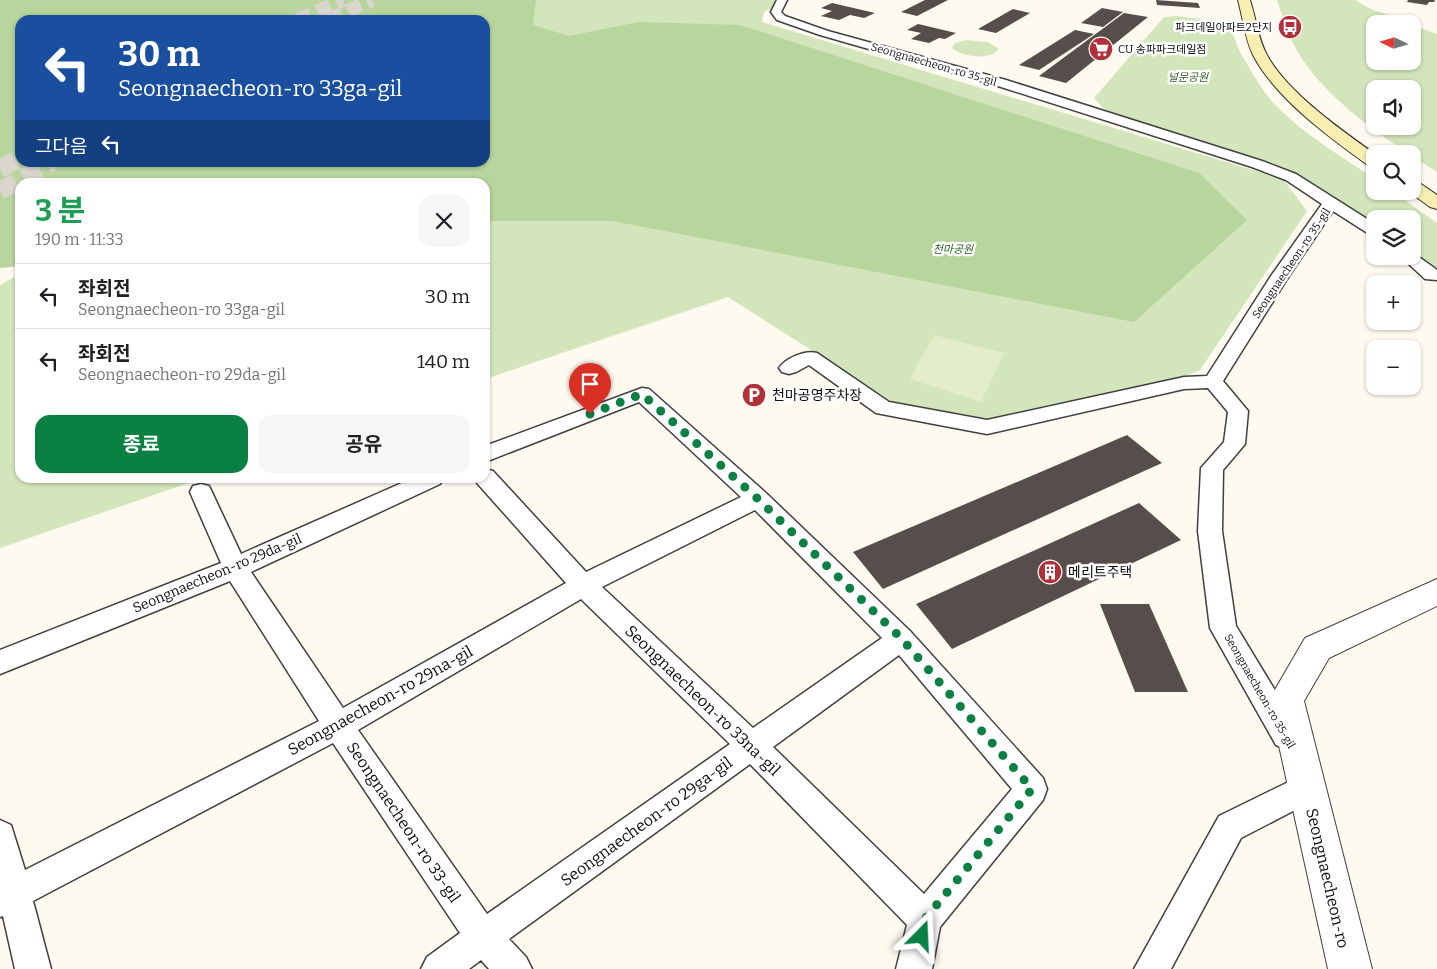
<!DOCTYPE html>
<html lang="ko">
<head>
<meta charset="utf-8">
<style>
  body { margin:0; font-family:Bitter,"Noto Sans KR",serif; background:#f6f6f6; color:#202124; height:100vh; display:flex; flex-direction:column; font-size:19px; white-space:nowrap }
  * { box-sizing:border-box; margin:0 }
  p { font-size:16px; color:#757577 }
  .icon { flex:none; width:28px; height:28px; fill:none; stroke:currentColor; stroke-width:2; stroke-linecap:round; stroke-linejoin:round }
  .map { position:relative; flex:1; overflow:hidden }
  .sheet { position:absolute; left:15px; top:178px; width:475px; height:305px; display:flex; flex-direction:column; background:#fff; border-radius:15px; box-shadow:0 1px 4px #0004 }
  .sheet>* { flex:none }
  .top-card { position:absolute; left:15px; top:15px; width:475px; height:152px; border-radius:15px; box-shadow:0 1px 4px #0004; background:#1a4fa0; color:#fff; overflow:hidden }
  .needle { width:32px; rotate:275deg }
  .buttons { position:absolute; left:1366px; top:15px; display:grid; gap:10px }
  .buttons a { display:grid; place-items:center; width:55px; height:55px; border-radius:10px; background:#fff; box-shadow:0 1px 4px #0004; font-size:25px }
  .pin { position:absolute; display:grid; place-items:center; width:42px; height:42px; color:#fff; margin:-51px -21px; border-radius:50% 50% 50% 0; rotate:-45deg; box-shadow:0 0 5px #0007 }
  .pin .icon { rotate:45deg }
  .me { position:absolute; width:55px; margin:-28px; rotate:21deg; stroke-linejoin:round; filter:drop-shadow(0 0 4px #0008) }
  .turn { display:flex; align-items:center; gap:18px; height:105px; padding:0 20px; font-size:22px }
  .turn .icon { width:65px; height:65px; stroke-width:2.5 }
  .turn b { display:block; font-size:35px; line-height:42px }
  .then { display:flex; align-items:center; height:48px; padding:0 20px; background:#0003; gap:10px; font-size:19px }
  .round { display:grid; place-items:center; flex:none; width:52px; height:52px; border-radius:15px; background:#f6f6f6 }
  .head { display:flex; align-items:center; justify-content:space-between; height:85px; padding:0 20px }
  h1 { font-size:30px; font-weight:700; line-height:38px; color:#1e9e55 }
  .button { display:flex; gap:10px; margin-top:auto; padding:10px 20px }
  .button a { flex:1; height:58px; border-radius:15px; background:#0b8043; color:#fff; font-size:20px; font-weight:700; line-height:58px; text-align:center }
  .button a+a { background:#f6f6f6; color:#202124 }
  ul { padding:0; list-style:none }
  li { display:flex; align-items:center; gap:15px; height:65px; padding:0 20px; border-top:1px solid #e0e0e0 }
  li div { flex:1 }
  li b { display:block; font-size:19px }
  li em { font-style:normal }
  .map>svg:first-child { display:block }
  .green { fill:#d2e5bb; fill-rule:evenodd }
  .forest { fill:#b7d59c; fill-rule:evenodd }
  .pitch { fill:#e3edcc }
  .building { fill:#554e4b }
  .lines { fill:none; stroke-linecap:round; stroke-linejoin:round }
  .primary-tunnel-far1 { stroke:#dad6cd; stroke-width:14; stroke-dasharray:14 7; stroke-linecap:butt }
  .primary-tunnel { stroke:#dad6cd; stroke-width:18; stroke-dasharray:18 9; stroke-linecap:butt }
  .minor-casing { stroke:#404040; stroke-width:3 }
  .tertiary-casing { stroke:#404040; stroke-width:2 }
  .secondary-casing { stroke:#2f2f2f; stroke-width:2 }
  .minor { fill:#fff; fill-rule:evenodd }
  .tertiary { fill:#fff; fill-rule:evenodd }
  .secondary { fill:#f8eeb0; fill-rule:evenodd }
  .route { stroke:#0b8043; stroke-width:9; stroke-dasharray:0 16.2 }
  .labels { text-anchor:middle; stroke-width:5; stroke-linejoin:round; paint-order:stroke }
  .far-poi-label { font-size:11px; fill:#0d0d0d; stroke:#fff; text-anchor:end }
  .far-street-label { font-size:11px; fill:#0d0d0d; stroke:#fff }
  .far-park-label { font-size:11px; font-style:italic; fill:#315f23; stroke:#fff }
  .poi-label { font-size:14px; fill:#0d0d0d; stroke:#fff; text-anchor:start }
  .street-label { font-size:14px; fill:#0d0d0d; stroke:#fff }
  .near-street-label { font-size:16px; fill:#0d0d0d; stroke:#fff }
</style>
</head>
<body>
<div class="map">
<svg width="1437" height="969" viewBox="0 0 1437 969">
  <rect width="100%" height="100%" fill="#fefaef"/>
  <!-- green -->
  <g class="green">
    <path d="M190,0H788L764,12L762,22L1283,179L1307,211L1200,370L1165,385L989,419L893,402L728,297L485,379V20H42Z"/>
    <path d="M1277,0H1356C1372,13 1392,13 1409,24H1375V61H1412L1413,25L1437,34V172C1389,141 1320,98 1293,43C1286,30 1282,14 1277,0ZM1375,89H1412V126H1375Z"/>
    <path d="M1177,16L1222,22C1234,30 1235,42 1241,54C1249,67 1257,82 1266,94C1289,125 1342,157 1375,179V191H1392L1437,223V272L1413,253L1412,219H1375V225L1299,176L1104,109L1094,98L1164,17Z"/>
    <path d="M966,40L988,42L999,49C990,61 962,57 952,48L955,43Z"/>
    <path d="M20,274V478H203L0,548V285Z"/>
  </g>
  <!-- forest -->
  <path class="forest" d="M0,0H536L533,25L569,36L639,22L740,25L1199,173L1247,220L1134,322L613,221H485V182H20V266L0,268ZM20,20H485V162H20Z"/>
  <!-- pitch -->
  <path class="pitch" d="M934,335L1004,353L981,402L910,379Z"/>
  <!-- building -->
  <g class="building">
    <path d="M925,0H948L917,16L901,12Z"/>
    <path d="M1156,0L1198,3L1200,8L1157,5Z"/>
    <path d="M1408,0H1435L1434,2H1429L1427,5L1407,2Z"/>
    <path d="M832,3L875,13L864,18L850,15L839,20L821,16L832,11L821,8Z"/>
    <path d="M1102,8L1123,12L1103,27L1081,23Z"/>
    <path d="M1013,9L1030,13L996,33L978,29Z"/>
    <path d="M1124,13L1148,17L1066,83L1039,76Z"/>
    <path d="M918,24L956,33L945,39L939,38L929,43L911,39L921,33L907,30Z"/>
    <path d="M1075,30L1094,34L1039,70L1019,65Z"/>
    <path d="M1127,435L1162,463L883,589L853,552Z"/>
    <path d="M1139,503L1181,540L952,649L916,604Z"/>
    <path d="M1100,604H1149L1188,692H1135Z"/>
  </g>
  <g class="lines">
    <!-- primary-tunnel-far1 -->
    <g class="primary-tunnel-far1">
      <path d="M298,20L343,0"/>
      <path d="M329,20L372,0"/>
    </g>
    <!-- primary-tunnel -->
    <g class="primary-tunnel">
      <path d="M0,169L20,158"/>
      <path d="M0,191L52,162"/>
    </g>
    <!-- minor casing -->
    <g class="minor-casing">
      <g id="minor">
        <path d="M777,0H787L781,12L785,16L828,31L1006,80L1262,161L1296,174L1375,224V236L1369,234L1333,211L1289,276L1223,381L1248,411L1245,444L1223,470L1222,531L1236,626L1296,725L1301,735L1296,745L1286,749L1276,745L1210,628L1198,531L1201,468L1224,442L1228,412L1208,388L1184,389L987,434L876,413L809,365L796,372L789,374L782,372L779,368C786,358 805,350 817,353L889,402L987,420L1184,377L1207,376L1271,276L1322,204L1286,180L1252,167L998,86L820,35L777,20L771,12Z"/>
        <path d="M1412,252L1437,270V280L1425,279L1400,256H1412Z"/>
        <path d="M642,388L649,389L766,493L910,631L1043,778L1047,789L1043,800L940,927L932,969H896L907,925L750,764L509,939L526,957L532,969H489L481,960L469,969H421L427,957L460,933L333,743L33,901L51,969H15L3,916L0,917V820L11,825L25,870L319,721L230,581L0,674V650L221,563L190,492L193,486L201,484L209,486L241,554L413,478H443L440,484L251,572L343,708L566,583L477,483L474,478H485V469L493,471L586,572L741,497L639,402L485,462V446ZM755,510L882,638L753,728L602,587ZM581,599L730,744L487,914L358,730ZM899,655L1012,789L924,894L773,747Z"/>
        <path d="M1307,773L1318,778L1322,788L1318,798L1241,838L1171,969H1134L1219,816Z"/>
      </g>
    </g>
    <!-- tertiary casing -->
    <g class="tertiary-casing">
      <path id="tertiary" d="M1437,579V606L1329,658L1304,701L1372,969H1328L1269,700L1305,638Z"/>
    </g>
    <!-- secondary casing -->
    <g class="secondary-casing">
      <g id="secondary">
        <path d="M1238,0H1250C1256,18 1258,39 1267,55C1287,92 1341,130 1375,154V167L1369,166C1329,137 1276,99 1253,55C1245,39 1243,18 1238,0Z"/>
        <path d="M1412,181L1418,182L1437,195V209L1430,207L1408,191H1412Z"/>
      </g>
    </g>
    <!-- minor -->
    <use href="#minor" class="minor"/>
    <!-- tertiary -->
    <use href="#tertiary" class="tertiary"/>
    <!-- secondary -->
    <use href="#secondary" class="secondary"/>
  </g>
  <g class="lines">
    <!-- route -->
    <path class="route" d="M590,414L642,394L758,499L901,638L1032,789L925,919L922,936"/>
  </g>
  <!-- icons -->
  <defs>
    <g id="bus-disc" transform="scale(1.25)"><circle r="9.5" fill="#b1313b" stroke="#fff"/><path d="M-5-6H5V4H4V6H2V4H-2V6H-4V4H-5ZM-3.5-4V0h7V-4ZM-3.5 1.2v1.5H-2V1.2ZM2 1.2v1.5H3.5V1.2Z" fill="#fff"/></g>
    <g id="supermarket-disc" transform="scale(1.25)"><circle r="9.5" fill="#b1313b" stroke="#fff"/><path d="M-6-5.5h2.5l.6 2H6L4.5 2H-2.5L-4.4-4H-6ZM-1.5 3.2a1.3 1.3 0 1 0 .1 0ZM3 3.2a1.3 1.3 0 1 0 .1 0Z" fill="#fff"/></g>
    <g id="parking-disc" transform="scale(1.25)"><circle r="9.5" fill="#b1313b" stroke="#fff"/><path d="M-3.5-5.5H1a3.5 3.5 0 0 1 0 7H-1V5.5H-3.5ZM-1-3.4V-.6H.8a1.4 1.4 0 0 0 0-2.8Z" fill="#fff"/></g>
    <g id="building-disc" transform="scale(1.25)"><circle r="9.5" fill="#b1313b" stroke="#fff"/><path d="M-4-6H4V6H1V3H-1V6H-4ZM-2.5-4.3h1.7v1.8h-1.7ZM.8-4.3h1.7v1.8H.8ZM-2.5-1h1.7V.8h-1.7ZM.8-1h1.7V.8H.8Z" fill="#fff"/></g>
  </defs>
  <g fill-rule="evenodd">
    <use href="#bus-disc" x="1290" y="27"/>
    <use href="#supermarket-disc" x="1101" y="49"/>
    <use href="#parking-disc" x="754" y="395"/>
    <use href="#building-disc" x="1050" y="572"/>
  </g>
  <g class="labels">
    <!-- far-poi labels -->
    <g class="far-poi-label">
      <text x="1272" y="31">파크데일아파트2단지</text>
      <text x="1118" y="53" text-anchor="start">CU 송파파크데일점</text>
    </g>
    <!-- far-street labels -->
    <g class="far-street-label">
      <text transform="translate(934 64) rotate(16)" y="4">Seongnaecheon-ro 35-gil</text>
      <text transform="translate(1291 263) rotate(-56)" y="4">Seongnaecheon-ro 35-gil</text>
      <text transform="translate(1260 691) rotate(60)" y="4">Seongnaecheon-ro 35-gil</text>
    </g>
    <!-- far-park labels -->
    <g class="far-park-label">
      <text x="1188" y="81">널문공원</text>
      <text x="953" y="253">천마공원</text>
    </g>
    <!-- poi labels -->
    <g class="poi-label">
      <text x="772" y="400">천마공영주차장</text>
      <text x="1068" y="577">메리트주택</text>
    </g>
    <!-- street labels -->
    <g class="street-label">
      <text transform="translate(217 573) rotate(-23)" y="5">Seongnaecheon-ro 29da-gil</text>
    </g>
    <!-- near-street labels -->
    <g class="near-street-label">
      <text transform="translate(380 700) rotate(-29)" y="6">Seongnaecheon-ro 29na-gil</text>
      <text transform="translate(703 700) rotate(44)" y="6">Seongnaecheon-ro 33na-gil</text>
      <text transform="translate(646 821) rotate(-36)" y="6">Seongnaecheon-ro 29ga-gil</text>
      <text transform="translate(404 822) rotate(56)" y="6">Seongnaecheon-ro 33-gil</text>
      <text transform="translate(1328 878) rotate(77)" y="6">Seongnaecheon-ro</text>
    </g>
  </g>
</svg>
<div class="buttons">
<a><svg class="needle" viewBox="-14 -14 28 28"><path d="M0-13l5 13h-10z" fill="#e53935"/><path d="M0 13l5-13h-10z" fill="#757577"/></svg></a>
<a><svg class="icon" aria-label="sound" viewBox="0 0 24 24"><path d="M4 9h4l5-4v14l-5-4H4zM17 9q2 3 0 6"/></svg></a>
<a><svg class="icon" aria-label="search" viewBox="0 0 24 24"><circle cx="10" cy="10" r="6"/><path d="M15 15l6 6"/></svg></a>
<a><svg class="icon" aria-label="layers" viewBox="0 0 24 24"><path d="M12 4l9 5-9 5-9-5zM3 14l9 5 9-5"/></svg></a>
<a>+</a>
<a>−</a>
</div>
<div class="pin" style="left:590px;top:414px;background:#d93025"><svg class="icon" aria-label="arrive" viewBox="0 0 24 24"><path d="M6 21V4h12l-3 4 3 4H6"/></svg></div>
<svg class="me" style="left:922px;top:936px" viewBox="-20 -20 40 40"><path d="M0-17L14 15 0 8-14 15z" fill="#0b8043" stroke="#fff" stroke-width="4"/></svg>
<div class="top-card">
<div class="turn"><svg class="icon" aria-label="left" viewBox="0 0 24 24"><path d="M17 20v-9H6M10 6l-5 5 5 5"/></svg><div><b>30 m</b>Seongnaecheon-ro 33ga-gil</div></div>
<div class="then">그다음<svg class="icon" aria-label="left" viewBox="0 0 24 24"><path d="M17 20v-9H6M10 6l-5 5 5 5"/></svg></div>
</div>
<section class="sheet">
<div class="head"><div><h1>3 분</h1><p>190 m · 11:33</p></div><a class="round"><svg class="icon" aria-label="close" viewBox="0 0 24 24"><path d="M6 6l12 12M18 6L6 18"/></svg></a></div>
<ul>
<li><svg class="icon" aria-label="left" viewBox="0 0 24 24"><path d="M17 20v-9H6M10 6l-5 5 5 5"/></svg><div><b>좌회전</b><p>Seongnaecheon-ro 33ga-gil</p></div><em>30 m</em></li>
<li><svg class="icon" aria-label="left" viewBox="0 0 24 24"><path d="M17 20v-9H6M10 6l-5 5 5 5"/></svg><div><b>좌회전</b><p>Seongnaecheon-ro 29da-gil</p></div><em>140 m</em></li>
</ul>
<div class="button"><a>종료</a><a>공유</a></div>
</section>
</div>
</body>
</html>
